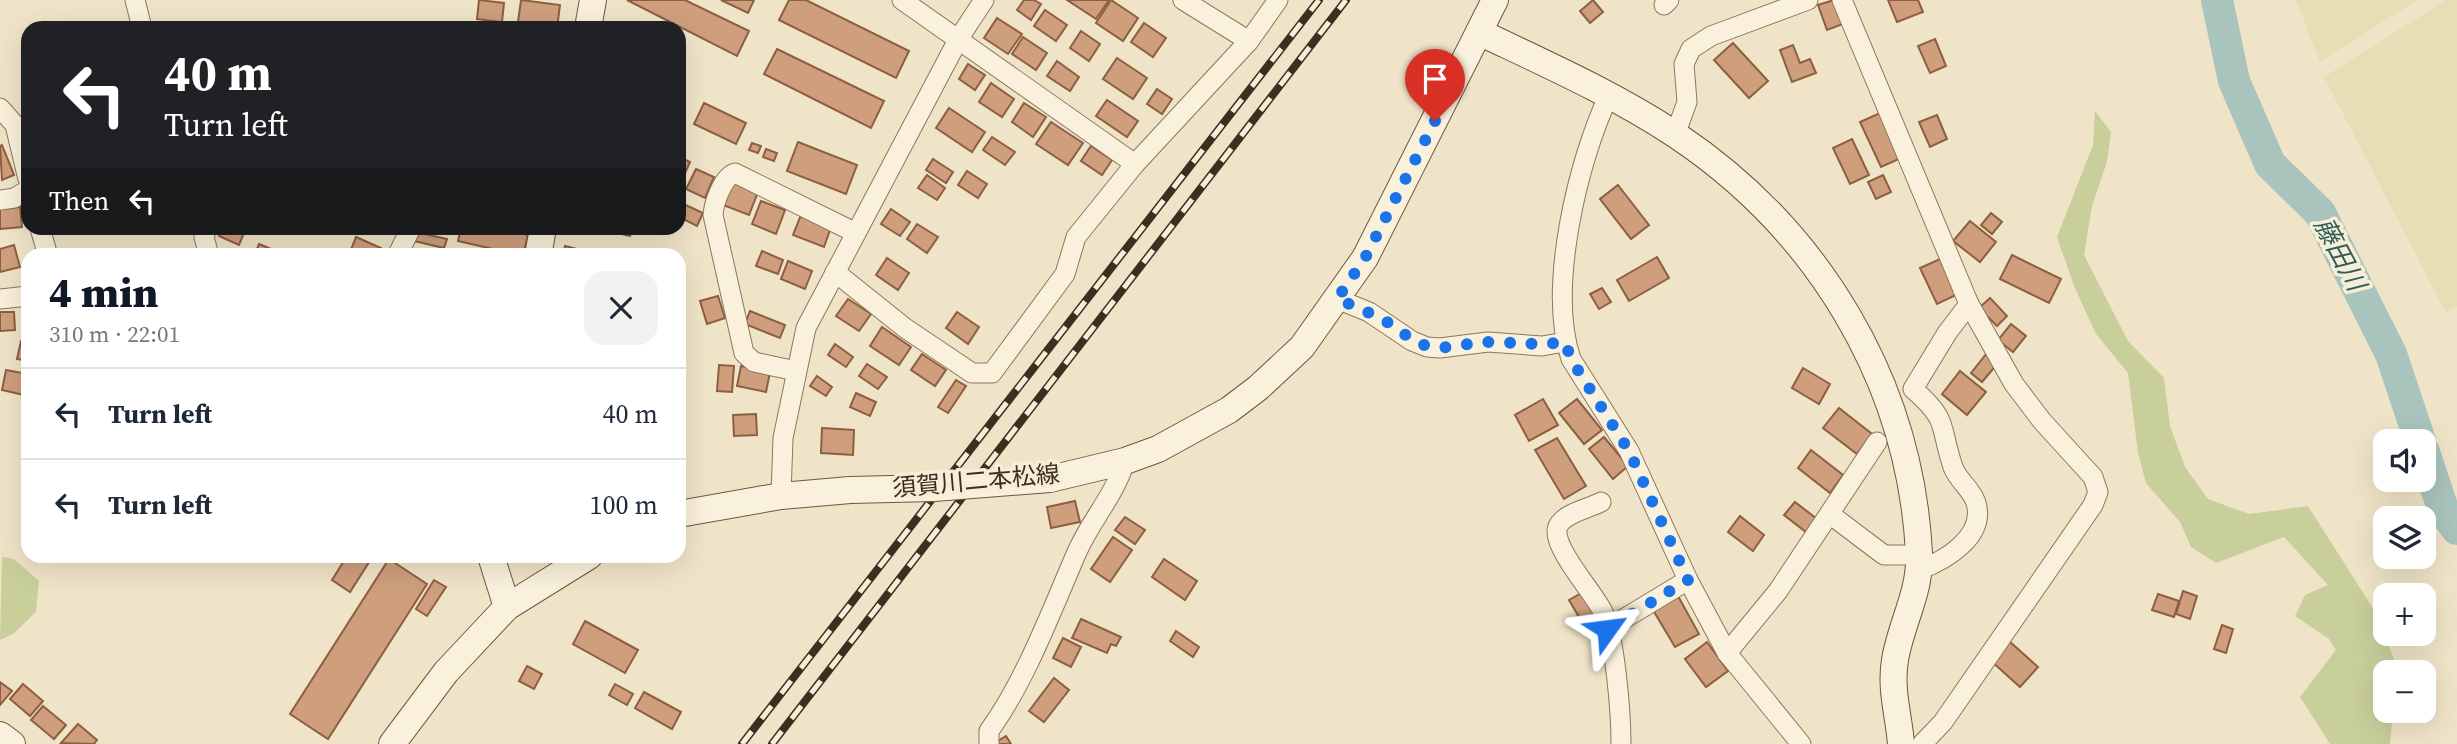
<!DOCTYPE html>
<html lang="en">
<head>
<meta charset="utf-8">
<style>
  body { margin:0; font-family:"Source Serif 4","Noto Sans JP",serif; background:#f2f2f3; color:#1f2937; height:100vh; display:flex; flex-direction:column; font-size:26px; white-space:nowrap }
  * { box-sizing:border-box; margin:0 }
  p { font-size:23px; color:#747a83 }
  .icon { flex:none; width:38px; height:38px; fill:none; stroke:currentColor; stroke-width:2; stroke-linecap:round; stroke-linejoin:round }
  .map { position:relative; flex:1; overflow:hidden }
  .details { position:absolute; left:21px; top:248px; width:665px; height:315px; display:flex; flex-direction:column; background:#fff; border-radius:21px; box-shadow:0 7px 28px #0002 }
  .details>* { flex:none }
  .hud { position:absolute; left:21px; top:21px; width:665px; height:214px; border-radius:21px; box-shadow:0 7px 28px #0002; background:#202124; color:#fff; overflow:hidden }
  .tools { position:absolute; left:2373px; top:429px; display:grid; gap:14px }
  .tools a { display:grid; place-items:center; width:63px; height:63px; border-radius:14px; background:#fff; box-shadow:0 7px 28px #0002; font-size:35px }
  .pin { position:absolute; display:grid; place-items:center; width:60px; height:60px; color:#fff; margin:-72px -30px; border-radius:50% 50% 50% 0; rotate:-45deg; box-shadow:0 0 7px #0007 }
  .pin .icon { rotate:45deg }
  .me { position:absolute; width:77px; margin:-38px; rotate:59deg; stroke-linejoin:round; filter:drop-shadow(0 0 5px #0008) }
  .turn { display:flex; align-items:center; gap:24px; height:147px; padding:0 28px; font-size:32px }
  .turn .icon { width:91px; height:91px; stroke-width:2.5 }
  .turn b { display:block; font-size:49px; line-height:60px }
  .then { display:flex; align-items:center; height:66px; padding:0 28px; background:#0003; gap:14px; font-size:26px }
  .round { display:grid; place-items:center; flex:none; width:74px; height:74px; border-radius:21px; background:#f2f2f3 }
  .head { display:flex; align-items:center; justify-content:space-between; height:119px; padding:0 28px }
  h1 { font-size:42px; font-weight:800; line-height:52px; color:#111827 }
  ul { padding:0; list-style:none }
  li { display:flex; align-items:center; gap:21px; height:91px; padding:0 28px; border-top:2px solid #e0e1e3 }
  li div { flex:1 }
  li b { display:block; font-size:26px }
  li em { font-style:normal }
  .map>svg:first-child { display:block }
  .farmland { fill:#e6deb5 }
  .green { fill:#c9cf9b }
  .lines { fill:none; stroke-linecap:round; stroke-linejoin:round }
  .river { stroke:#a9c4bc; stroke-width:32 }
  .building { fill:#cf9f7d; stroke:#8d5f41; stroke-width:2 }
  .street-casing { stroke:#8d765c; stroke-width:21 }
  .secondary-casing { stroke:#6f573f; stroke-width:28 }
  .street { stroke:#faf1dc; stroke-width:19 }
  .secondary { stroke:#faf1dc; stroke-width:26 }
  .rail-casing { stroke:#3d2e20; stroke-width:8 }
  .rail { stroke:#f7eed8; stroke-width:5; stroke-dasharray:16; stroke-linecap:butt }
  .secondary-bridge-casing { stroke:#6f573f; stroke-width:28; stroke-linecap:butt }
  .secondary-bridge { stroke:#faf1dc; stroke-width:26 }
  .route { stroke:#1a73e8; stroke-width:12; stroke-dasharray:0 21.6 }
  .labels { text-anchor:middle; stroke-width:7; stroke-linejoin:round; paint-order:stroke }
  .street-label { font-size:24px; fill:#3d2e20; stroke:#f7eed8 }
  .water-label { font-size:26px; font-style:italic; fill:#2f5d5a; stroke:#f7eed8 }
</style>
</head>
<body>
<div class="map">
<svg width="2457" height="744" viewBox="0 0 2457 744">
  <rect width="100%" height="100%" fill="#f0e4c8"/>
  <!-- farmland -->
  <g class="farmland">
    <path d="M2296,0H2417L2320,62Z"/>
    <path d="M2446,0H2457V306L2446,313L2324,77Z"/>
  </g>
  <!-- green -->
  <g class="green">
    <path d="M2095,111L2111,132L2107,162L2092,206L2084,255L2128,341L2164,378L2170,426L2185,467L2208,499L2249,514L2308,506L2374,610L2398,669V672H2385V710L2393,711L2390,744H2330L2300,697L2336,650L2329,639L2295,616L2305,595L2328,585L2284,537L2216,563L2191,547L2180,522L2146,483L2138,453L2128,373L2096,334L2074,286L2057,237L2093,145Z"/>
    <path d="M2,557L14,559L39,581L36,612L13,634L0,640Z"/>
  </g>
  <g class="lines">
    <!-- river -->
    <g class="river">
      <path d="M2217,0L2234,81L2270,164L2320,213L2391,354L2420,441"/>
      <path d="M2424,452L2444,512L2457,529"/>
    </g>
  </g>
  <!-- building -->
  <g class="building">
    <path d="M479,0L504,3L502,22L477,19Z"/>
    <path d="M521,0L560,5L557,28L518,22Z"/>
    <path d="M627,0H685L749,31L737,56Z"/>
    <path d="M721,0H754L748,13Z"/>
    <path d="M789,0H806L909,51L896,78L779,20Z"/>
    <path d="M1024,0H1034L1041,4L1031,20L1017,10Z"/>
    <path d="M1067,0H1109L1096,19Z"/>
    <path d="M1111,0L1138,18L1123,41L1096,23Z"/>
    <path d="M1593,0L1603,12L1590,23L1580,11Z"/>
    <path d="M1834,0L1843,24L1827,30L1818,5Z"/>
    <path d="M1888,0H1918L1923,12L1897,22Z"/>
    <path d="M1045,10L1067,25L1056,41L1034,26Z"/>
    <path d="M997,18L1022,34L1008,54L984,38Z"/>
    <path d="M1144,23L1166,38L1153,57L1131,42Z"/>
    <path d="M1081,31L1100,44L1089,61L1070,48Z"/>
    <path d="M1023,37L1047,53L1036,70L1012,54Z"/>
    <path d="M1935,39L1946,66L1930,73L1918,46Z"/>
    <path d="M1733,43L1768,81L1749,98L1714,60Z"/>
    <path d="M1793,45L1800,63L1810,59L1816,73L1792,82L1780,50Z"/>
    <path d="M777,49L884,101L871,128L764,74Z"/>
    <path d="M1117,58L1147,78L1133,99L1103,79Z"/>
    <path d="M1057,61L1079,77L1070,91L1047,76Z"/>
    <path d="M968,64L985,75L975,90L959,79Z"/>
    <path d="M991,83L1014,99L1002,117L979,102Z"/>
    <path d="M1157,89L1172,99L1162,114L1147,104Z"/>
    <path d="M1107,100L1138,121L1127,137L1096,116Z"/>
    <path d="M704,103L746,123L736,144L694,124Z"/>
    <path d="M1024,103L1046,117L1033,137L1012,122Z"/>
    <path d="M949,108L985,132L972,152L936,128Z"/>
    <path d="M1880,113L1901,158L1881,167L1860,122Z"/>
    <path d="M1937,115L1947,139L1930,147L1919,122Z"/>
    <path d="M1051,122L1083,143L1068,165L1036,144Z"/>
    <path d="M992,137L1015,152L1005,165L983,150Z"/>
    <path d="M1852,139L1869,175L1850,184L1833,148Z"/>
    <path d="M798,142L857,165L846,194L787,171Z"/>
    <path d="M752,143L761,146L758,153L749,150Z"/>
    <path d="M2,145L14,175L2,180L0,146Z"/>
    <path d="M1091,146L1112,160L1102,175L1081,161Z"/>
    <path d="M766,149L777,153L774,161L763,157Z"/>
    <path d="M679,157L690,162L682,180L679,178Z"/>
    <path d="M933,159L953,172L946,183L926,170Z"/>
    <path d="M696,169L714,177L705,198L686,189Z"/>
    <path d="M967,171L987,184L978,198L958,185Z"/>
    <path d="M927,175L945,188L937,200L918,188Z"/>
    <path d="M1883,175L1891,192L1876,199L1868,182Z"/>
    <path d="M732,182L758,192L749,215L723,205Z"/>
    <path d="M1618,185L1649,225L1631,239L1600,199Z"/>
    <path d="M761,201L785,210L776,234L752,224Z"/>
    <path d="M679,202L703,213L697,226L679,217Z"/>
    <path d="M20,207L22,227L0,229V209Z"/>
    <path d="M891,209L910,222L900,236L881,224Z"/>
    <path d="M1991,213L2002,222L1992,234L1981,225Z"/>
    <path d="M801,215L831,227L824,247L793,235Z"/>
    <path d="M1970,221L1996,242L1980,262L1953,241Z"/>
    <path d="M917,224L938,237L927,253L907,239Z"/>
    <path d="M222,228H246L239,245L219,236Z"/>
    <path d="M461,228H497L528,235L523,256L458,241Z"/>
    <path d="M597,228H633L630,236Z"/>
    <path d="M416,232L447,239L444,248L414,241Z"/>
    <path d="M356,237L381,248L378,256L350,252Z"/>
    <path d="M259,244L288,256H254Z"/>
    <path d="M14,245L20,267L0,272V249Z"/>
    <path d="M565,246L601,255L563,256Z"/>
    <path d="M762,251L783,260L778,274L756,266Z"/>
    <path d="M2012,255L2061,279L2049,303L2000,279Z"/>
    <path d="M1657,257L1669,278L1629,301L1617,280Z"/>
    <path d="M887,258L909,273L898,290L876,275Z"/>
    <path d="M1940,259L1956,295L1937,304L1920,268Z"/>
    <path d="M788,261L812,271L805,289L781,279Z"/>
    <path d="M1602,288L1611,302L1599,309L1590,294Z"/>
    <path d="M718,296L725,318L707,324L700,301Z"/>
    <path d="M1990,298L2007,316L1997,326L1979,308Z"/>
    <path d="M848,299L871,314L859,331L836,316Z"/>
    <path d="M750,311L785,325L780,338L745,324Z"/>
    <path d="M0,312H14L15,330L0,331Z"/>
    <path d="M957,312L979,327L968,344L946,328Z"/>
    <path d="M2011,324L2026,336L2013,352L1998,340Z"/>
    <path d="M882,327L911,347L899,365L870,346Z"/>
    <path d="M21,341L28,343V361L17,359Z"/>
    <path d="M835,344L853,357L846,367L828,355Z"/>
    <path d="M1987,353L1998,363L1982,382L1971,373Z"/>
    <path d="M922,354L946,370L935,386L911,370Z"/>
    <path d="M867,364L887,377L878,389L859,376Z"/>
    <path d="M719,365L734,366L732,392L717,391Z"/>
    <path d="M741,366L770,372L766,392L737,386Z"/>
    <path d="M1803,368L1830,384L1819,404L1792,388Z"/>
    <path d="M6,370L28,374V396L2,390Z"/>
    <path d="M1960,371L1986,392L1967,415L1942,394Z"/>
    <path d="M817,376L832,387L826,396L810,386Z"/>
    <path d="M956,380L966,386L948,413L938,407Z"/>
    <path d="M856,393L876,402L870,416L850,407Z"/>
    <path d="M1543,399L1558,425L1529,441L1515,415Z"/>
    <path d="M1577,399L1602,430L1584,444L1559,413Z"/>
    <path d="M1839,408L1872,434L1857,454L1823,428Z"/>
    <path d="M756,414L757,435L734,436L733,415Z"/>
    <path d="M822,428L854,430L853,455L821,453Z"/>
    <path d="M1604,437L1628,466L1613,479L1589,449Z"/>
    <path d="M1557,438L1586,486L1564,499L1535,450Z"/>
    <path d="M1811,450L1843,475L1830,493L1798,468Z"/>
    <path d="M1075,501L1080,522L1051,528L1047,507Z"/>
    <path d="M1795,502L1817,519L1806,532L1784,515Z"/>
    <path d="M1740,516L1764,535L1753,551L1728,532Z"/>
    <path d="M1125,517L1145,530L1135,544L1115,530Z"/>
    <path d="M1113,537L1132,550L1110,582L1091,569Z"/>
    <path d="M347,556H373L350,592L332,580Z"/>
    <path d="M389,559L427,584L328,739L290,714Z"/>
    <path d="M1164,559L1197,581L1185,600L1152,577Z"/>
    <path d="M434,580L446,587L427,616L416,609Z"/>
    <path d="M2183,591L2197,596L2190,619L2176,614Z"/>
    <path d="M1583,592L1600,622L1586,629L1569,600Z"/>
    <path d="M2158,594L2179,601L2174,617L2152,610Z"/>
    <path d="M1678,596L1699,634L1675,647L1653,610Z"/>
    <path d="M1081,619L1121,637L1116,646L1111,644L1107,653L1072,638Z"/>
    <path d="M585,621L638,650L625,673L573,644Z"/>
    <path d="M2222,625L2233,629L2226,653L2214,649Z"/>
    <path d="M1176,631L1199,647L1193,657L1170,641Z"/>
    <path d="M1063,638L1081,647L1071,667L1053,658Z"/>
    <path d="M2009,641L2038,667L2020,687L1991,661Z"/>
    <path d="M1707,642L1728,671L1706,687L1685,659Z"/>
    <path d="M527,666L542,674L534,689L519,681Z"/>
    <path d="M1054,678L1069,690L1044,722L1029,711Z"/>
    <path d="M0,682L12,691L0,705Z"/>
    <path d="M23,684L43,701L30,716L10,699Z"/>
    <path d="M615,684L633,694L627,705L609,695Z"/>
    <path d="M644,692L681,712L672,729L635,708Z"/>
    <path d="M43,706L66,725L54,739L31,720Z"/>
    <path d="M78,724L97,740L94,744L61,743Z"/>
    <path d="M1006,736L1011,744H997L996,742Z"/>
  </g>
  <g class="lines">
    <!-- street casing -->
    <g class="street-casing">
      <g id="street">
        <path d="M135,0L142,28"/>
        <path d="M902,0L1135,164"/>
        <path d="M1183,0L1249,41"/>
        <path d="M1842,0L1969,304L2014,384L2042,421L2093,477L2098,492L2093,505L1943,722L1922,744"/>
        <path d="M1664,5L1669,0"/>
        <path d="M1609,95C1578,160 1547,288 1571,359L1629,451L1688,580L1727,653L1801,744"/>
        <path d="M0,108L15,125L28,179"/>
        <path d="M1675,135L1687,102L1684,64L1691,49L1711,36L1808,0"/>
        <path d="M0,200L14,198L28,190"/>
        <path d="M40,228L48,256"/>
        <path d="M207,228L204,237L209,256"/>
        <path d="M397,256L411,228"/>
        <path d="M835,272L905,328L972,373H992L1065,274L1076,237L1135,164L1249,41L1278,0"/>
        <path d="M0,299L28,296"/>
        <path d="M1337,299L1369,312L1412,341L1427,347L1440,348L1488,342L1542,346L1565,342"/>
        <path d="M796,371L754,362L744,353L713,215C714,202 723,177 735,173L856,233"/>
        <path d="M781,496L783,438L806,328L959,38L984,0"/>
        <path d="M1601,502C1588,509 1559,514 1557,530C1555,550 1592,591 1602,610C1615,634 1621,714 1621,744"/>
        <path d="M1831,515L1884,555H1919"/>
        <path d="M1919,570C1944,561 1986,537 1976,503C1972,489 1958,481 1953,467C1939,426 1950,421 1913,389L1947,333L1969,304"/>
        <path d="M1607,629L1688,580"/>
        <path d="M1727,653L1778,591L1877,442"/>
        <path d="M989,744V731C1026,680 1052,609 1077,552C1091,520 1115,495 1125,461"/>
      </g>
    </g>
    <!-- secondary casing -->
    <g class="secondary-casing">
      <g id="secondary">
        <path d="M588,28L593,0"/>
        <path d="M1479,32C1546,64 1614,94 1676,135C1818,230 1910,381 1919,553C1921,592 1901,623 1895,660C1890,690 1899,716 1901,744"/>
        <path d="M538,256L543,228"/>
        <path d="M1050,479L1125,461L1158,449L1229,410L1258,388L1302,347L1365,258L1495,0"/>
        <path d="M679,514L781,496L850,490"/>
        <path d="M491,556L507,607"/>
        <path d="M0,735L12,744"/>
        <path d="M392,744L446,672L507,607L589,556"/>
      </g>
    </g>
    <!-- street -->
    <use href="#street" class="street"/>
    <!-- secondary -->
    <use href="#secondary" class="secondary"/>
    <!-- rail casing -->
    <g class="rail-casing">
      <g id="rail">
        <path d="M742,744L1319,0"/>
        <path d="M772,744L1346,0"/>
      </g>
    </g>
    <!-- rail -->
    <use href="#rail" class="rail"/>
    <!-- secondary-bridge casing -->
    <g class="secondary-bridge-casing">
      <path id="secondary-bridge" d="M850,490L934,488L1050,479"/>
    </g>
    <!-- secondary-bridge -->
    <use href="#secondary-bridge" class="secondary-bridge"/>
  </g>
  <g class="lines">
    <!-- route -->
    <path class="route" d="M1435,121L1365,258L1337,299C1356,307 1374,314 1392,325C1403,332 1411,341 1424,345C1445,352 1467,342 1489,342C1515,342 1539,346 1565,342L1571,359L1629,451L1688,580L1607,629"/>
  </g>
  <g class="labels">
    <!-- street labels -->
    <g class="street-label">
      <text transform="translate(976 481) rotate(-5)" y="8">須賀川二本松線</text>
    </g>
    <!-- water labels -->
    <g class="water-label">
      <text transform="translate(2340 254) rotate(62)" y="9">藤田川</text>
    </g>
  </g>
</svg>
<div class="tools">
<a><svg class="icon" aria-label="sound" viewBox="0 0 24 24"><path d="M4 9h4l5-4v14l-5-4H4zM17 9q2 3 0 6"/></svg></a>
<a><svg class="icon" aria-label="layers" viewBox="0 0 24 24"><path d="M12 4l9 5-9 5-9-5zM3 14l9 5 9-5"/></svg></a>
<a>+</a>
<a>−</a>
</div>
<div class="pin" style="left:1435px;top:121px;background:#d93025"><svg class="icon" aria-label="arrive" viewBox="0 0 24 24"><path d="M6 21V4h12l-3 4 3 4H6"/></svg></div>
<svg class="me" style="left:1607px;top:629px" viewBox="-20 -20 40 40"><path d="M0-17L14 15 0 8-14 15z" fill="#1a73e8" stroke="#fff" stroke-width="4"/></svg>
<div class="hud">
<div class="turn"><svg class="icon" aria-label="left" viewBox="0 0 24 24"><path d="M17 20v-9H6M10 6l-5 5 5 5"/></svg><div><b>40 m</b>Turn left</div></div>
<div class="then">Then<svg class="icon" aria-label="left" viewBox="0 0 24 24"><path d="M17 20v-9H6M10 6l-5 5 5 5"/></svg></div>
</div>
<section class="details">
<div class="head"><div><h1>4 min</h1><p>310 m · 22:01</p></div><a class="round"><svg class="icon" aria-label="close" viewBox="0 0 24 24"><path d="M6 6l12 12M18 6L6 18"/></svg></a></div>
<ul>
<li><svg class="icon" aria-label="left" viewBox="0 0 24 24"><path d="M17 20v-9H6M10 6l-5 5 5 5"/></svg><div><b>Turn left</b></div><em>40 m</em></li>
<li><svg class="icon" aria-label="left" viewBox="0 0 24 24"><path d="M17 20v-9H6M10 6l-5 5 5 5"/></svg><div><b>Turn left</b></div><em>100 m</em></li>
</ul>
</section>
</div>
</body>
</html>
